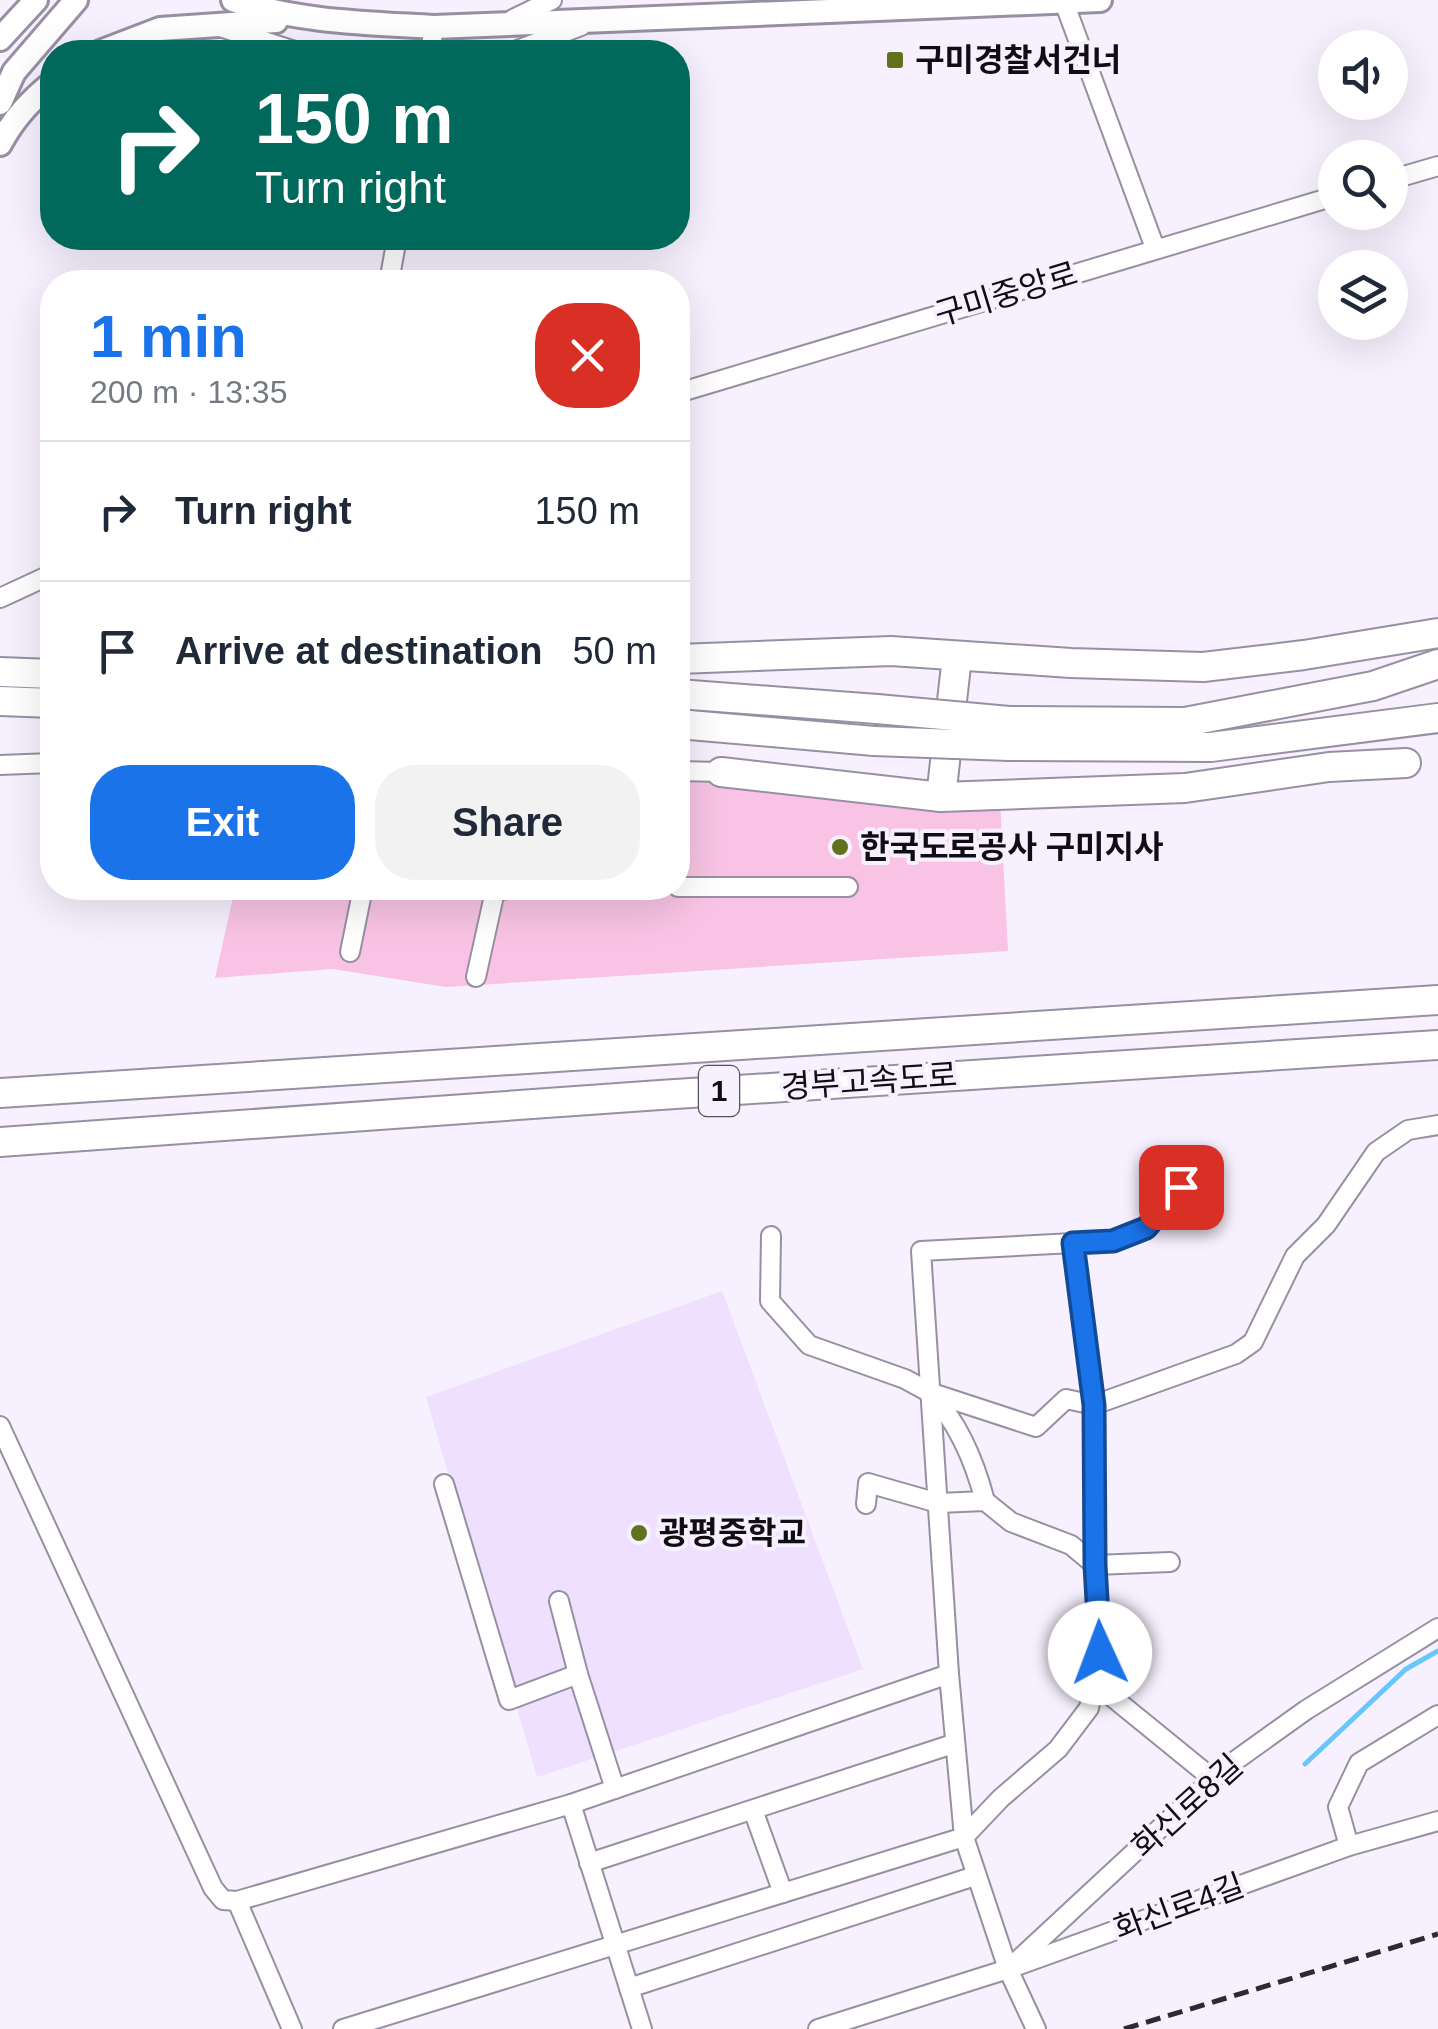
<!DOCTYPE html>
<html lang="en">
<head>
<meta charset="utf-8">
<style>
  body { margin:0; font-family:Arial,"Noto Sans KR",sans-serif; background:#f2f2f3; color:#1f2937; height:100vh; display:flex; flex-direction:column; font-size:38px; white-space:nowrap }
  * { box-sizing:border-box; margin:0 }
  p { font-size:32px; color:#747a83 }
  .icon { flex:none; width:55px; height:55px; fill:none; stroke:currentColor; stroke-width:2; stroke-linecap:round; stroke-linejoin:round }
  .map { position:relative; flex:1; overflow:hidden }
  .side { position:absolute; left:40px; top:270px; width:650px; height:630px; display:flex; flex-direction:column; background:#fff; border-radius:40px; box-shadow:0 10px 40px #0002 }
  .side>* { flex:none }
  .guide { position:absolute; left:40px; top:40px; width:650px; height:210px; border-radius:40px; box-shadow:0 10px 40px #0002; background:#00695c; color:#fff; overflow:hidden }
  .controls { position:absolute; left:1318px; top:30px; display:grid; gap:20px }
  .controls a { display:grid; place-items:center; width:90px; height:90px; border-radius:50%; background:#fff; box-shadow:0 10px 40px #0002; font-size:50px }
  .pin { position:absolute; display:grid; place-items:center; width:85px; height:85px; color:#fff; margin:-42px; border-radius:20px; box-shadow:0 5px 15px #0006 }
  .me { position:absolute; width:110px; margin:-55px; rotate:358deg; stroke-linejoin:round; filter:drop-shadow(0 0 8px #0008) }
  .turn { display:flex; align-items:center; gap:35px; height:210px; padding:0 50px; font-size:45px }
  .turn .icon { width:130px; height:130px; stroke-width:2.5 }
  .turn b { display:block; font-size:70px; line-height:85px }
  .round { display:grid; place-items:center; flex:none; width:105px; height:105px; border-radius:40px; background:#f2f2f3 }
  .summary { display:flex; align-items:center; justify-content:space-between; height:170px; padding:0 50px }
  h1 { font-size:60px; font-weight:600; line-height:75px; color:#1a73e8 }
  .cta { display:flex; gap:20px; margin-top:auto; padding:20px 50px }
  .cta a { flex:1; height:115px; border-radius:40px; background:#1a73e8; color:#fff; font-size:40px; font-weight:600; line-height:115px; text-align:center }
  .cta a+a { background:#f2f2f3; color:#1f2937 }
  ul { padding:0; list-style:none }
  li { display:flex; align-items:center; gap:30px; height:140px; padding:0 50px; border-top:2px solid #e0e1e3 }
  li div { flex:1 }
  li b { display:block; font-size:38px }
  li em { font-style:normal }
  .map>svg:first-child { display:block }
  .built { fill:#eee0fe }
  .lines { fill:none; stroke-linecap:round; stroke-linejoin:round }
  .stream { stroke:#67c6fe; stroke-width:5 }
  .building { fill:#f8c3e4 }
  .minor-casing { stroke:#988fa3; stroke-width:22 }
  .major-casing { stroke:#988fa3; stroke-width:28 }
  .highway-casing { stroke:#988fa3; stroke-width:32 }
  .minor { stroke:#fff; stroke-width:18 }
  .major { stroke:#fff; stroke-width:22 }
  .highway { stroke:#fff; stroke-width:28 }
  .rail { stroke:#2e2932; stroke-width:5; stroke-dasharray:15 8; stroke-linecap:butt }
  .highway-bridge-casing { stroke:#988fa3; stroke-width:32; stroke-linecap:butt }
  .highway-bridge { stroke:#fff; stroke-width:28 }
  .route-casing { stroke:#114b97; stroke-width:25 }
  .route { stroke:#1a73e8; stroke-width:18 }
  .poi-dot { fill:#61711d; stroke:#f7f0fe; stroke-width:4 }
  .labels { text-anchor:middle; stroke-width:8; stroke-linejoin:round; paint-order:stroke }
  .shield { fill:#f7f0fe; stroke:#56515b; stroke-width:2.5 }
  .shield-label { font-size:30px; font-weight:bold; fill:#110d15 }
  .poi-label { font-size:32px; font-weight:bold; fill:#110d15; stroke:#f7f0fe; text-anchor:start }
  .street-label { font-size:32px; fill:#110d15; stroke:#f7f0fe }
</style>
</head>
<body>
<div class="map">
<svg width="1438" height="2029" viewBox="0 0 1438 2029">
  <rect width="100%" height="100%" fill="#f7f0fe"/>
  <!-- built -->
  <path class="built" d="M722,1291L863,1669L537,1777L426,1397Z"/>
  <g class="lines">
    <!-- stream -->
    <path class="stream" d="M1305,1764L1406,1669L1438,1651"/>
  </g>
  <!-- building -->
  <path class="building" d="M678,760L935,807L1000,801L1008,951L446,987L333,969L215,978L235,888H678Z"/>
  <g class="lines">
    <!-- minor casing -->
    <g class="minor-casing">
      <g id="minor">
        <path d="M1064,2L1155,248"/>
        <path d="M513,19L552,0"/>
        <path d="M220,27L298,52"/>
        <path d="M430,52L434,27"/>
        <path d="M512,52L581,26"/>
        <path d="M1390,180L1438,166"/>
        <path d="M389,282L397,238"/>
        <path d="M678,393L1335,196"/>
        <path d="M0,598L52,574"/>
        <path d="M0,765L52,763"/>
        <path d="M678,771L721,772"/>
        <path d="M678,887H848"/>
        <path d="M515,888H614"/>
        <path d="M350,952L363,888"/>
        <path d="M476,977L495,891L515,888"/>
        <path d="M771,1236L770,1301L809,1345L905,1379L929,1392L1036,1427L1066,1399L1094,1405L1236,1354L1253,1342L1295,1256L1326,1225L1376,1152L1408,1130L1438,1125"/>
        <path d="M1073,1243L1113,1241L1147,1228L1181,1187"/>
        <path d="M932,1395C959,1424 975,1463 985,1501"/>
        <path d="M0,1426L213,1888L223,1900L237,1901"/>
        <path d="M444,1484L509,1700L578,1674"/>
        <path d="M866,1504L868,1483L938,1503L985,1501L1011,1522L1071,1545L1095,1565"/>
        <path d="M559,1601L578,1674L615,1789"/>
        <path d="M949,1674L921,1251L1073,1243L1094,1405L1095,1565"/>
        <path d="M1095,1683L1213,1779"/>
        <path d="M571,1804L642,2029"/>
        <path d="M753,1810L783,1893"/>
        <path d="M1349,1846L1338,1807L1359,1763L1438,1715"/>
        <path d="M589,1863L953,1744"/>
        <path d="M1016,1962L1225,1768L1306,1710L1438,1628"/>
        <path d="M629,1988L975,1876"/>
        <path d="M292,2029L237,1901L571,1804L949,1674L964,1837L1008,1969L1036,2029"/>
        <path d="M343,2029L964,1837L1001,1798L1058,1749L1089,1708L1100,1653L1095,1565L1170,1562"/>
        <path d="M818,2029L1008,1969L1349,1846L1438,1821"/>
      </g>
    </g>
    <!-- major casing -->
    <g class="major-casing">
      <g id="major">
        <path d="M233,0C298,22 366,23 434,27L1100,0"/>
        <path d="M0,39L36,0"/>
        <path d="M100,52L160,29L276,21"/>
        <path d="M0,103L14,72L76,0"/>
        <path d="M0,144C14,118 30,101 52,83"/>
      </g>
    </g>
    <!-- highway casing -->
    <g class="highway-casing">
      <g id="highway">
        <path d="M678,659L891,651L1071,663L1203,667L1304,655L1438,633"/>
        <path d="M0,672L52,674"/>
        <path d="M678,694L877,709"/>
        <path d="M0,701L52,703"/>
        <path d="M1009,721L1185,722L1373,686L1438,664"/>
        <path d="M678,724L874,741"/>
        <path d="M1009,746L1211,747L1438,718"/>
        <path d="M721,772L941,797L1185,788L1329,767L1406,763"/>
        <path d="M941,797L957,657"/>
        <path d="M0,1093L1438,1000"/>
        <path d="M0,1142L660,1095L1438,1045"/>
      </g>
    </g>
    <!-- minor -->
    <use href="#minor" class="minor"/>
    <!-- major -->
    <use href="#major" class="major"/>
    <!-- highway -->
    <use href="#highway" class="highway"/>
    <!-- rail -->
    <path class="rail" d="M1124,2029L1438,1934"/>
    <!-- highway-bridge casing -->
    <g class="highway-bridge-casing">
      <g id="highway-bridge">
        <path d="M877,709L1009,721"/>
        <path d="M874,741L1009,746"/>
      </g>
    </g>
    <!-- highway-bridge -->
    <use href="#highway-bridge" class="highway-bridge"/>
  </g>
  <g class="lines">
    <!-- route casing -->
    <g class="route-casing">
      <path id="route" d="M1100,1653L1095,1565L1094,1405L1073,1243L1113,1241L1146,1228L1181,1187"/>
    </g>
    <!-- route -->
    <use href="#route" class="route"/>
  </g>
  <!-- markers -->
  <g class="poi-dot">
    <rect x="885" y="50" width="20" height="20" rx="5"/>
    <circle cx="840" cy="847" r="10"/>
    <circle cx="639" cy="1533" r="10"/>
  </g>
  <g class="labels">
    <!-- shield labels -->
    <rect class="shield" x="699" y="1066" width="40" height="50" rx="8"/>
    <g class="shield-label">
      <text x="719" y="1101">1</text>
    </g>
    <!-- poi labels -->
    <g class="poi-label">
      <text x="915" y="71">구미경찰서건너</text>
      <text x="860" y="858">한국도로공사 구미지사</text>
      <text x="659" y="1544">광평중학교</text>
    </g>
    <!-- street labels -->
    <g class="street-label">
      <text transform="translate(1006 294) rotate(-17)" y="11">구미중앙로</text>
      <text transform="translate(869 1081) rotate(-4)" y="11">경부고속도로</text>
      <text transform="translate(1187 1806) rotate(-42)" y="11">화신로8길</text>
      <text transform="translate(1179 1907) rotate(-20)" y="11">화신로4길</text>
    </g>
  </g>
</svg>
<div class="controls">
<a><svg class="icon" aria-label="sound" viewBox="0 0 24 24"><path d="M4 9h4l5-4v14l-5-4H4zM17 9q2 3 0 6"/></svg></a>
<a><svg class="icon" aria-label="search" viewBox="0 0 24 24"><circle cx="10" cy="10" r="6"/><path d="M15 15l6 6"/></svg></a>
<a><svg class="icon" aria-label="layers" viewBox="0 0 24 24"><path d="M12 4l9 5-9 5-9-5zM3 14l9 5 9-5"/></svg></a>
</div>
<div class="pin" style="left:1181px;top:1187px;background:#d93025"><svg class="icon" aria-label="arrive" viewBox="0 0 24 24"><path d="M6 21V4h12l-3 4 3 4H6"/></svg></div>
<svg class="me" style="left:1100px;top:1653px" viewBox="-20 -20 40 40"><circle r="19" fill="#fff"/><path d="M0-13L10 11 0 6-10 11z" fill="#1a73e8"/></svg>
<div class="guide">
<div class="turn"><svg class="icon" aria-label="right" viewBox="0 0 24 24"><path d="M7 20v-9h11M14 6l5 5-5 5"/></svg><div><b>150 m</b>Turn right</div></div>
</div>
<section class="side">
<div class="summary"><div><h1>1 min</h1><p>200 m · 13:35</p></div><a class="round" style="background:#d93025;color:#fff"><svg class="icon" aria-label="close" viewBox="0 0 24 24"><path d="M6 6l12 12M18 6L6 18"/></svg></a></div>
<ul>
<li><svg class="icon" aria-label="right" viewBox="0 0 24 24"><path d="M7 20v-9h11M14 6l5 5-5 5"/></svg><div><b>Turn right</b></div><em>150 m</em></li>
<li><svg class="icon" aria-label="arrive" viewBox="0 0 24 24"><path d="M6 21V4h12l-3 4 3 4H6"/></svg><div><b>Arrive at destination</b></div><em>50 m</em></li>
</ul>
<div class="cta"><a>Exit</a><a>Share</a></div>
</section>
</div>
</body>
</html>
